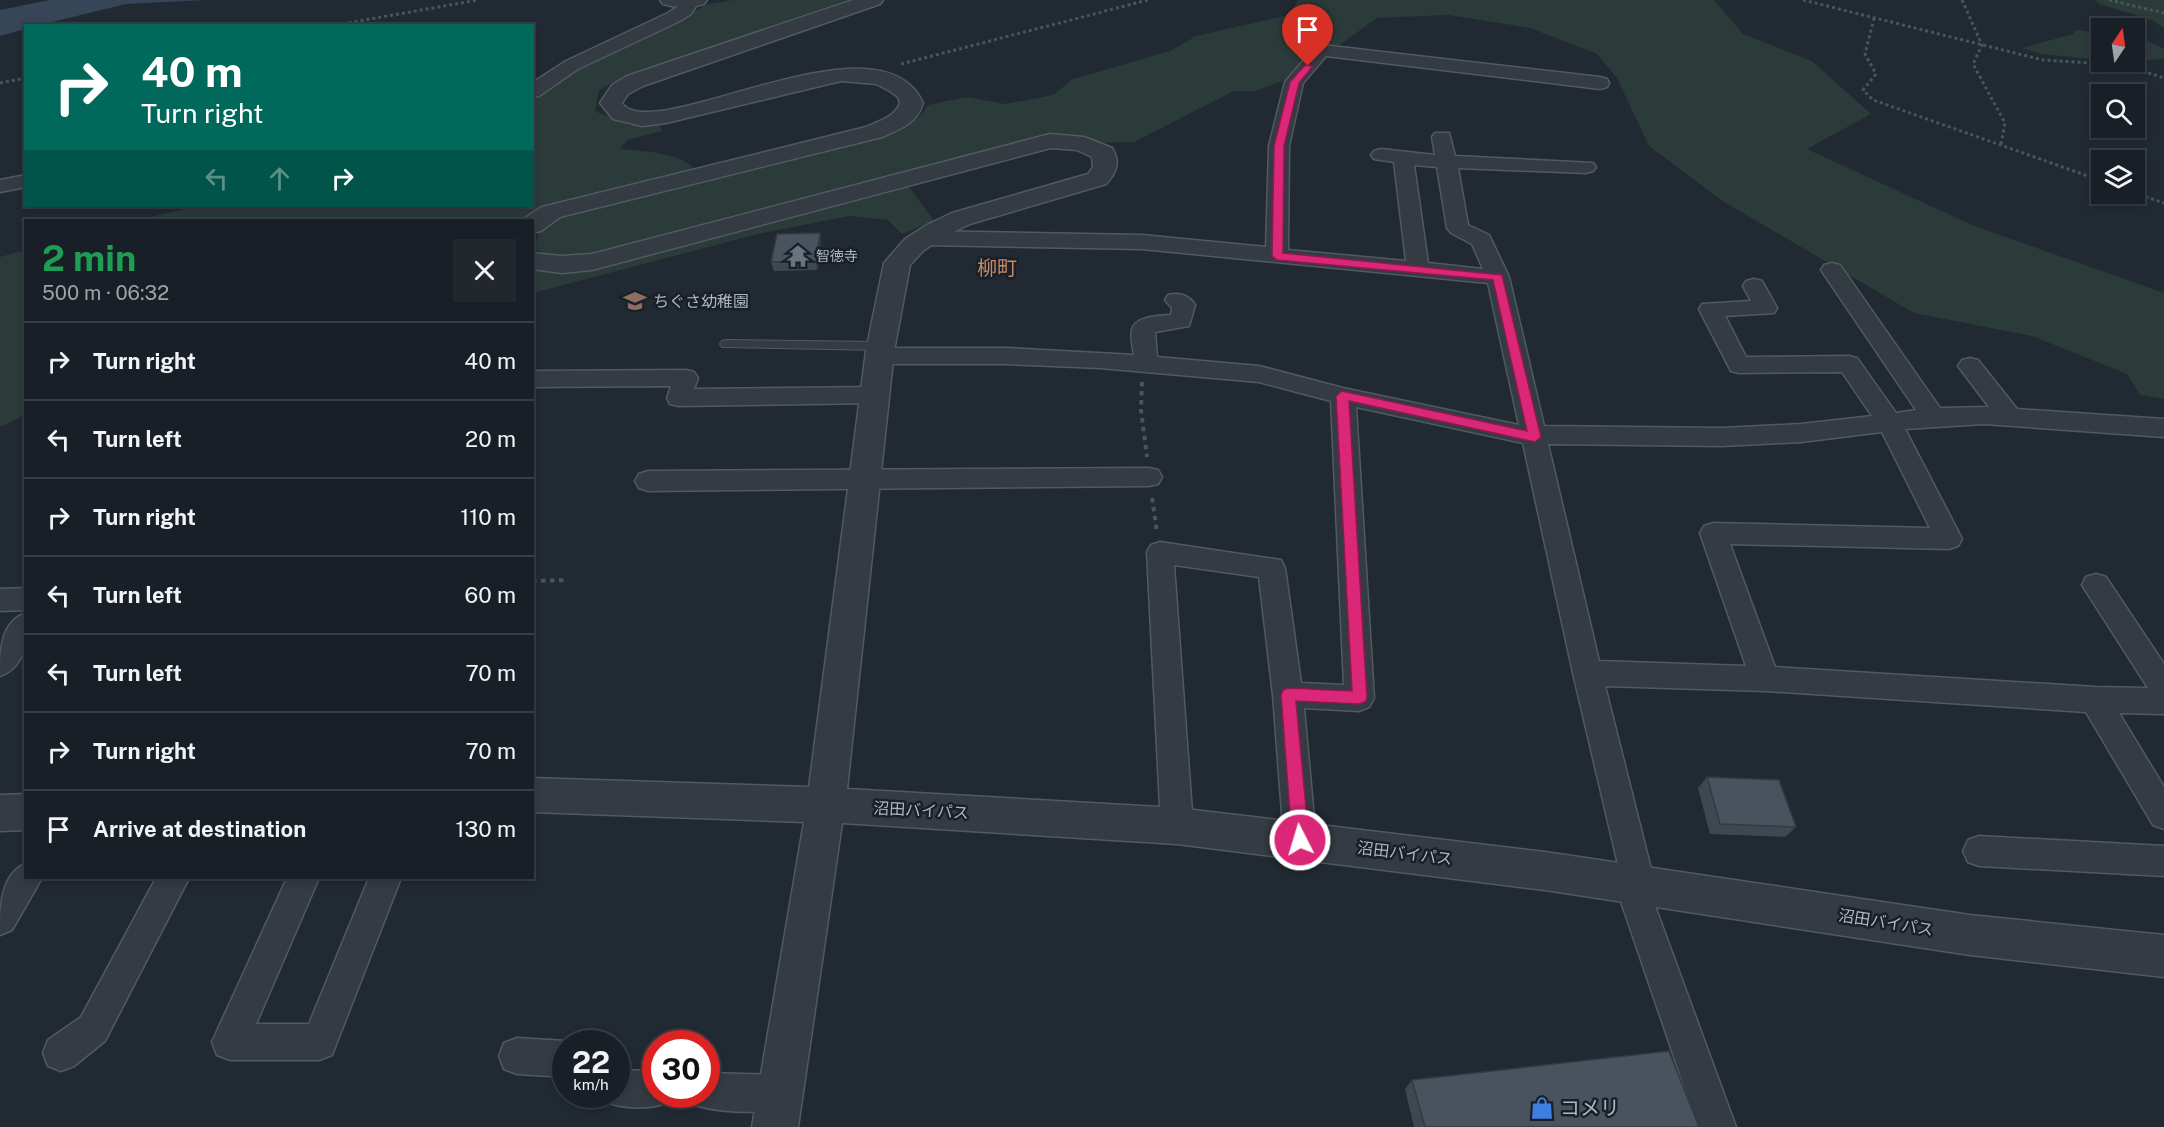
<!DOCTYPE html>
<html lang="en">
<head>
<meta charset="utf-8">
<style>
  body { margin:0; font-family:"Public Sans","Noto Sans JP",sans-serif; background:#22272e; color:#f1f3f6; height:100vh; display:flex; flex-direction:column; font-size:22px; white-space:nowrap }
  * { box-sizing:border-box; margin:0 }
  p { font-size:20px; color:#9fa2a7 }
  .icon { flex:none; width:33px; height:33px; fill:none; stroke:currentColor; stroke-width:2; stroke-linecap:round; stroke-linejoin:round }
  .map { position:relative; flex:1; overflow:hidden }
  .sheet { position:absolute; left:24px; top:219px; width:510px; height:660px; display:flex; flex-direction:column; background:#191f26; border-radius:0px; box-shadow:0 3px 9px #0003,0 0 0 2px #373d43 }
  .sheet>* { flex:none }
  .top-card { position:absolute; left:24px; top:24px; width:510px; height:183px; border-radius:0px; box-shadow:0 3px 9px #0003,0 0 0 2px #373d43; background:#00695c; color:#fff; overflow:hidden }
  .needle { width:39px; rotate:13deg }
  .controls { position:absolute; left:2091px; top:18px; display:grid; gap:12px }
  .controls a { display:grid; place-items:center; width:54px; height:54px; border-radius:0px; background:#191f26; box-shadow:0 3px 9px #0003,0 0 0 2px #373d43; font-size:30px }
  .speed { position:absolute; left:552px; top:1030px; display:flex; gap:12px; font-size:30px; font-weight:700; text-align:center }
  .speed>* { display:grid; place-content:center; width:78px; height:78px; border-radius:50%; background:#191f26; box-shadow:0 3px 9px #0003,0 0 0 2px #373d43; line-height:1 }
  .speed small { font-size:15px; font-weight:400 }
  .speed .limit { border:9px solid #d22; background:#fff; color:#111 }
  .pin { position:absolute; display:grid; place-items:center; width:51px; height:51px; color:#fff; margin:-62px -26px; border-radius:50% 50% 50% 0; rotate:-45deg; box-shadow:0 0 6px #0007 }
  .pin .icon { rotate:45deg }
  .me { position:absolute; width:66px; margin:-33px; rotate:355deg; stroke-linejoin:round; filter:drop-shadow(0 0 4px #0008) }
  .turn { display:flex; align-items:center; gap:21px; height:126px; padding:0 18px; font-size:27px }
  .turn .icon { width:78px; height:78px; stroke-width:2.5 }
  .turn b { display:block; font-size:42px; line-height:51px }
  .lanes { display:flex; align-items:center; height:57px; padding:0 18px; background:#0003; justify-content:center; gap:30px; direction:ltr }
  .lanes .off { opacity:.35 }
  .round { display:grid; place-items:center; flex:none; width:63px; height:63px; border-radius:0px; background:#22272e }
  .overview { display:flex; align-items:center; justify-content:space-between; height:102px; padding:0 18px }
  h1 { font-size:36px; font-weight:700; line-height:45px; color:#1e9e55 }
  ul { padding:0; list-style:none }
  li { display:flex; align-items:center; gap:18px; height:78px; padding:0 18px; border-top:2px solid #373d43 }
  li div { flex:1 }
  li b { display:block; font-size:22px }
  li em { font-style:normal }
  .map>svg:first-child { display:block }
  .green { fill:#2a3b3a }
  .water { fill:#364658 }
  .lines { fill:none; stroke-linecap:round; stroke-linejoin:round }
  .service-casing { stroke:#515961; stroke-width:2 }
  .minor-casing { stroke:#515961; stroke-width:3 }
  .tertiary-casing { stroke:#515961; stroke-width:3 }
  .path-far1 { stroke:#465758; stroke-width:3; stroke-dasharray:3 3; stroke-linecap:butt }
  .path { stroke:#465758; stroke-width:4; stroke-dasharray:4.5 4.5; stroke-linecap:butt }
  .service { fill:#343b43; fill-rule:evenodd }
  .minor { fill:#343b43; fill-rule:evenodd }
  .tertiary { fill:#343b43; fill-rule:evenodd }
  .wall { fill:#3f4751 }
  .shaded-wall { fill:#333a42 }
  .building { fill:#49535e; stroke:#333a42; stroke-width:1.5 }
  .route { fill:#db2777; stroke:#8e194d; stroke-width:1.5 }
  .labels { text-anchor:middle; stroke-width:5; stroke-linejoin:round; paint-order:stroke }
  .far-poi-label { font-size:14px; fill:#aeb6c0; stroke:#192028; text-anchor:start }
  .poi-label { font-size:16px; fill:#aeb6c0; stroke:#192028; text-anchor:start }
  .street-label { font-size:16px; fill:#aeb6c0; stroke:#192028 }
  .quarter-label { font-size:20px; fill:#c68964; stroke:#192028 }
  .near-poi-label { font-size:20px; fill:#aeb6c0; stroke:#192028; text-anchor:start }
</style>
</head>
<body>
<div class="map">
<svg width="2164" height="1127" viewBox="0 0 2164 1127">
  <rect width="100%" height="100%" fill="#212932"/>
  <!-- green -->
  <g class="green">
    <path d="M733,0H847L621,78L599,90L595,111L628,125L657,123L663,131L627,140L620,149C641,151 682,152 695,170L540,208L523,220H138L196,206H532L533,96L556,86L587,64L708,4Z"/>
    <path d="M1298,0H1714L1743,34L1812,61L1871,114L1807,149L1972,225L2164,293V399L2140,395L2127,374L2032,336L1914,313L1724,202L1649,146L1617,78L1597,54L1530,28L1448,15L1377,18L1298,75L1256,91H1234L1134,142L1098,143L1084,139L592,256L555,258L535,250L538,234L561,217L885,136C904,129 917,122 928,105L966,97L1005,104L1053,95L1073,79L1170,51L1196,36L1288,15Z"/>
    <path d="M2095,0H2164V28L2152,20L2099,4Z"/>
    <path d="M2076,30L2101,33V60L2041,54L2022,48L2073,34Z"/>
    <path d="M2135,34L2164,49V59L2135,61Z"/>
    <path d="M907,184L934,221L902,234L888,220L849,216L758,234L533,293V269L548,272L575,270Z"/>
    <path d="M25,250V415L0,427V257Z"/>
  </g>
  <!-- water -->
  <path class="water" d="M50,0H207L126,4L40,25L26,26L25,29L0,36V10Z"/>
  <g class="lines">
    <!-- service casing -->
    <g class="service-casing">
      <path id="service" d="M726,340L881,342L887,346L881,350L722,347L720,344L722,341Z"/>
    </g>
    <!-- minor casing -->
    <g class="minor-casing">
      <g id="minor">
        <path d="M683,0L699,1L691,14L680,21L578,69L539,96L532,97V83L566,61L668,13L679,6Z"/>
        <path d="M1322,45L1600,77L1607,79L1609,83L1607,87L1600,89L1326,56L1303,83L1289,146L1288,250L1406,261L1394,162L1374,159L1371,155L1374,151L1381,149L1435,155L1432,137L1435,133H1449L1455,156L1593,163L1596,167L1593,171L1586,173L1458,168L1468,225L1489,235L1509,277L1544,426L1722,428L1801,424L1872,416L1842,372L1739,373L1731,371L1699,309L1702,304L1751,301L1743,286L1746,281L1754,279L1762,281L1777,308L1774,313L1725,316L1746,357L1849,356L1857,358L1896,413L1916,410L1821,270L1824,265L1832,263L1840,265L1940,408L1989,407L1958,366L1962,360L1970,358L1978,360L2017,409L2164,419V437L1984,424L1905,429L1962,539L1958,546L1949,549L1730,544L1775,667L2095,687L2148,688L2082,585L2086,577L2096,574L2106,577L2164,664V714L2119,713L2164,787V829L2153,825L2086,712L1765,691L1605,686L1655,885L1651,895L1736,1127H1698L1615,884L1620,873L1573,673L1523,443L1356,407L1374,698L1369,707L1359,711L1304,708L1316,840L1311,851L1300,855L1289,851L1284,840L1273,695L1259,577L1174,565L1193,826L1188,836L1177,841L1166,836L1161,826L1147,552L1151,545L1160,542L1281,560L1285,568L1301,683L1344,685L1331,401L1259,382L1100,368L1007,364H880L872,362L868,356L872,350L880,348H1007L1134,355C1133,347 1130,337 1132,330C1134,316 1160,316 1171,315L1172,308L1165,300L1168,295C1179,292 1189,295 1195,305L1189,326L1155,332L1157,357L1259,366L1343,388L1519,425L1488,283L1142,249L923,245L916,243L912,238L916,233L923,231L1142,235L1266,247L1269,146L1285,82L1316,46ZM1414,165L1437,167L1447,228L1451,233L1472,244L1483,269L1428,263ZM1882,432L1930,528L1713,523L1704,526L1700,533L1746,666L1599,661L1548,444L1722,446L1801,442Z"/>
        <path d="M26,175V187L0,192V180Z"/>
        <path d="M686,370L694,372L698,378L694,389L875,387L883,389L887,395L883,401L875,403L679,406L670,404L667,398L671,386L532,387V371Z"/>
        <path d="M1149,468L1158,470L1162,477L1158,484L1149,486L648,491L639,488L635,481L639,474L648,471Z"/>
        <path d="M26,588V610L0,611V589Z"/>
        <path d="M26,613C26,637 28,666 0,676C0,652 0,622 26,613Z"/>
        <path d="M1979,836L2164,846V876L1979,866L1968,862L1963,851L1968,840Z"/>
        <path d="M26,863V878H42L12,930L0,935C0,907 0,875 26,863Z"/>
        <path d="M156,878H189L105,1041L74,1066L61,1071L48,1066L43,1053L48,1040L81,1017Z"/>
        <path d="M287,878H319L256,1024H309L369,878H401L332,1055L319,1060H230L217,1055L212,1042Z"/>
        <path d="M517,1038L566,1041L573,1044H566V1077L517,1074L504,1069L499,1056L504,1043Z"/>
        <path d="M616,1070L656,1071V1095H672L669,1102C649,1110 623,1109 603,1101L601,1095H616Z"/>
        <path d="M706,1073L779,1075L792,1080L797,1093L792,1106C769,1115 716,1113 693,1104L689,1095H706Z"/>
      </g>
    </g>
    <!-- tertiary casing -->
    <g class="tertiary-casing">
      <g id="tertiary">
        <path d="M660,0H707L704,4C691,8 676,8 663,4Z"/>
        <path d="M853,0H883L880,4L643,86L628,94L622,103C652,148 880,7 923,103C917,123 901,129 882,137L560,217L541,231L532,233V220H522L542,207L866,127C879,121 895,117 900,103L898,97L890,91L876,84L841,81L666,123L642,126L613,119L600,103L612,85L627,76Z"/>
        <path d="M1050,134L1084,137L1112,148C1121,162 1116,173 1106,184L970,224L945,236L923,251L910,265L894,351L847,789L1177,808L1545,852L1970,915L2164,935V977L1970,955L1545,890L1177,844L842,823L798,1127H752L804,822L532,812V778L809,787L866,351L884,263L905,239L927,225L952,213L1088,174L1093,167L1092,157L1077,150L1051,148L592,270L562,273L532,269V253L562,256L592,254Z"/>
        <path d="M26,794V830L0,831V795Z"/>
      </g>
    </g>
    <!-- path-far1 -->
    <g class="path-far1">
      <path d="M1803,0L2043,60L2124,65L2164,78"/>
      <path d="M1962,0L1982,45L1973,64L2005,123L2001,144"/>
      <path d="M2109,0L2164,13"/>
      <path d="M1874,18L1865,54L1876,74L1863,90L1873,100L2102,181"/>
      <path d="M331,26L478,0"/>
      <path d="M901,64L1148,0"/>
      <path d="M0,83L26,78"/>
      <path d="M2134,193L2164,203"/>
    </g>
    <!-- path -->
    <g class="path">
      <path d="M1142,382L1141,410L1147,457"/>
      <path d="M1152,498L1157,532"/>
      <path d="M532,581L568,580"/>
    </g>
    <!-- service -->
    <use href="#service" class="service"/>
    <!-- minor -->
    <use href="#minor" class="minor"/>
    <!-- tertiary -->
    <use href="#tertiary" class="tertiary"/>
  </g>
  <!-- wall -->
  <g class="wall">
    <path d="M820,233L821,241L817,270L774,271L771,262Z"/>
    <path d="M1707,777L1796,827L1785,837L1710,834L1698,788Z"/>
    <path d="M1412,1080L1699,1127H1414L1405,1089Z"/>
  </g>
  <!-- shaded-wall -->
  <path class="shaded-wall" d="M820,233L821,241L817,270L816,261Z"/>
  <!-- building -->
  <g class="building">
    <path d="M820,233L816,261L771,262L777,234Z"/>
    <path d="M1707,777L1779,780L1796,827L1720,824Z"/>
    <path d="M1669,1051L1699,1127H1425L1412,1080Z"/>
  </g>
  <!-- route -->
  <path class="route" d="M1305,65L1313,66L1299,83L1284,146L1283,253L1502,275L1541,437L1535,442L1349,401L1367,698L1365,702L1359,704L1296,701L1309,840L1306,845L1300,847L1295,845L1292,840L1281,695L1283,690L1288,688L1352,691L1336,396L1342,391L1527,431L1493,280L1277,260L1272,256L1274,146L1290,82Z"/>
  <!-- icons -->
  <defs>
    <g id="temple-bare" transform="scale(1.8)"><path d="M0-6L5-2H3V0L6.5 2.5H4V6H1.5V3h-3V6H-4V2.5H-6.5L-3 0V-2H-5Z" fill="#6b7280" stroke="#192028" stroke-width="2.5" paint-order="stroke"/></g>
    <g id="school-bare" transform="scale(1.8)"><path d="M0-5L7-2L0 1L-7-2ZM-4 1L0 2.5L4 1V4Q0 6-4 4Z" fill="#8d6e63" stroke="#192028" stroke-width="2.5" paint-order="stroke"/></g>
    <g id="shop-bare" transform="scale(1.8)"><path d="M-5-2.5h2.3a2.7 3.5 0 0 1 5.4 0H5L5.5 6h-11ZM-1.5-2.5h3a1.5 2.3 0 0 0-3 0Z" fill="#3f7fe0" stroke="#192028" stroke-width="2.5" paint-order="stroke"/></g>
  </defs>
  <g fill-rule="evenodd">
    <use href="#temple-bare" x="798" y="256"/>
    <use href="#school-bare" x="635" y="301"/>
    <use href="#shop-bare" x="1542" y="1108"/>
  </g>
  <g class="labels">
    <!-- far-poi labels -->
    <g class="far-poi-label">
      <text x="816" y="261">智徳寺</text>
    </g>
    <!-- poi labels -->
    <g class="poi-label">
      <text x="653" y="307">ちぐさ幼稚園</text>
    </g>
    <!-- street labels -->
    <g class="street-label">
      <text transform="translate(921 810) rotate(3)" y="6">沼田バイパス</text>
      <text transform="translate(1405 853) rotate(7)" y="6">沼田バイパス</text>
      <text transform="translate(1886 922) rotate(9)" y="6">沼田バイパス</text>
    </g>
    <!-- quarter labels -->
    <g class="quarter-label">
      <text x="997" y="275">柳町</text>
    </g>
    <!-- near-poi labels -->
    <g class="near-poi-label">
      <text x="1560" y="1115">コメリ</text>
    </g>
  </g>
</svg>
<div class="controls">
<a><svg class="needle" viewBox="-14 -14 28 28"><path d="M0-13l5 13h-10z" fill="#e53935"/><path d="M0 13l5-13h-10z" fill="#9fa2a7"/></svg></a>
<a><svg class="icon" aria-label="search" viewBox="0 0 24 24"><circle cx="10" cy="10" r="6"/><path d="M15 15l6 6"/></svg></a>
<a><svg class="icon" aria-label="layers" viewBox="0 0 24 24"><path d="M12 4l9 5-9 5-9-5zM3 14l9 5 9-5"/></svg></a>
</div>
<div class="speed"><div>22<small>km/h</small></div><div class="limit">30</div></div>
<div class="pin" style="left:1308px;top:66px;background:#d93025"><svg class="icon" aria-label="arrive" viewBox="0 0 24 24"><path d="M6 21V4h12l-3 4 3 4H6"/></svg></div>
<svg class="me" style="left:1300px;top:840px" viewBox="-20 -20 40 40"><circle r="17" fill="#db2777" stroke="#fff" stroke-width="3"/><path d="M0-11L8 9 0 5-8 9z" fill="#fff"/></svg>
<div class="top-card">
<div class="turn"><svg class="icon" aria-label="right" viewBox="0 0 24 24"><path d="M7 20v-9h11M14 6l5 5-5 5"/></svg><div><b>40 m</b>Turn right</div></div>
<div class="lanes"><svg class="icon off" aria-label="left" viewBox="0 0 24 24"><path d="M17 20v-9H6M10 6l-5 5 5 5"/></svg><svg class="icon off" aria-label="ahead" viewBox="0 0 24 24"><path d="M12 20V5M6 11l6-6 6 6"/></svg><svg class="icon" aria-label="right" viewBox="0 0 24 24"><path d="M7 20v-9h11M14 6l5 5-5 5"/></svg></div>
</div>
<section class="sheet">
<div class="overview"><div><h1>2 min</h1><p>500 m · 06:32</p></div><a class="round"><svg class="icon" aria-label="close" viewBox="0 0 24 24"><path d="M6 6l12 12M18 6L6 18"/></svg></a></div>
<ul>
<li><svg class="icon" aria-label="right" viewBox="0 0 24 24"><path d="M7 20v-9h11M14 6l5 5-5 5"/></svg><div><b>Turn right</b></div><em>40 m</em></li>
<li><svg class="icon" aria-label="left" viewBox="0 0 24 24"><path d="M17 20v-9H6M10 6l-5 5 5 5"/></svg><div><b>Turn left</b></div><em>20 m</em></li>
<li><svg class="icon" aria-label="right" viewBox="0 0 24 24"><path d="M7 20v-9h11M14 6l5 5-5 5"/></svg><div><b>Turn right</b></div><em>110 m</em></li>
<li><svg class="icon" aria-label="left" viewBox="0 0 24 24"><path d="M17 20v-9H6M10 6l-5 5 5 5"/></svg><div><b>Turn left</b></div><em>60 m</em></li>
<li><svg class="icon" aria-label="left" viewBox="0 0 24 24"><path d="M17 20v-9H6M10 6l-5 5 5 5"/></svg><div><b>Turn left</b></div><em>70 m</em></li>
<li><svg class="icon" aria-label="right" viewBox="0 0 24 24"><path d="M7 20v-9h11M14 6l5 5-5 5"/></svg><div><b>Turn right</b></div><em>70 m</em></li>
<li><svg class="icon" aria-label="arrive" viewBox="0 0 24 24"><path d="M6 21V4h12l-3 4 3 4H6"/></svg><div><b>Arrive at destination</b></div><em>130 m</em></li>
</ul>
</section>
</div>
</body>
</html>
